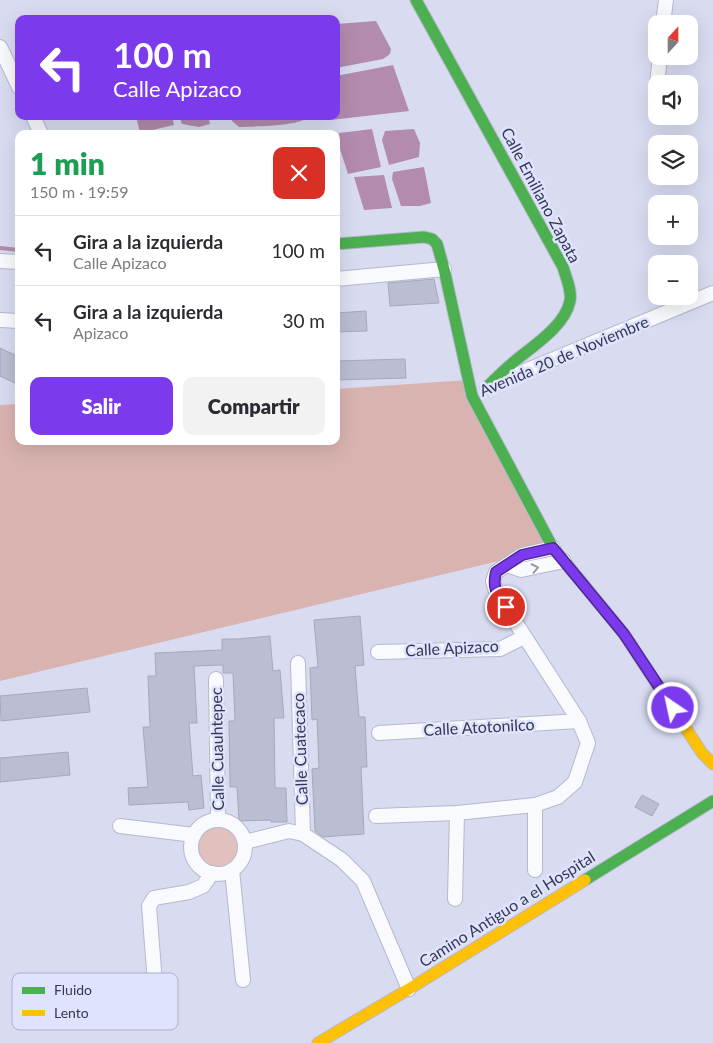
<!DOCTYPE html>
<html lang="es">
<head>
<meta charset="utf-8">
<style>
  body { margin:0; font-family:Lato,sans-serif; background:#f2f2f3; color:#2b2b33; height:100vh; display:flex; flex-direction:column; font-size:19px; white-space:nowrap }
  * { box-sizing:border-box; margin:0 }
  p { font-size:16px; color:#7c7c81 }
  .icon { flex:none; width:28px; height:28px; fill:none; stroke:currentColor; stroke-width:2; stroke-linecap:round; stroke-linejoin:round }
  .map { position:relative; flex:1; overflow:hidden }
  .side { position:absolute; left:15px; top:130px; width:325px; height:315px; display:flex; flex-direction:column; background:#fff; border-radius:10px; box-shadow:0 5px 20px #0002 }
  .side>* { flex:none }
  .top-card { position:absolute; left:15px; top:15px; width:325px; height:105px; border-radius:10px; box-shadow:0 5px 20px #0002; background:#7c3aed; color:#fff; overflow:hidden }
  .needle { width:32px; rotate:21deg }
  .tools { position:absolute; left:648px; top:15px; display:grid; gap:10px }
  .tools a { display:grid; place-items:center; width:50px; height:50px; border-radius:10px; background:#fff; box-shadow:0 5px 20px #0002; font-size:25px }
  .pin { position:absolute; display:grid; place-items:center; width:42px; height:42px; color:#fff; margin:-21px; border:2px solid #fff; border-radius:50%; box-shadow:0 1px 5px #0007 }
  .me { position:absolute; width:55px; margin:-28px; rotate:326deg; stroke-linejoin:round; filter:drop-shadow(0 0 4px #0008) }
  .turn { display:flex; align-items:center; gap:18px; height:105px; padding:0 15px; font-size:22px }
  .turn .icon { width:65px; height:65px; stroke-width:2.5 }
  .turn b { display:block; font-size:35px; line-height:42px }
  .round { display:grid; place-items:center; flex:none; width:52px; height:52px; border-radius:10px; background:#f2f2f3 }
  .head { display:flex; align-items:center; justify-content:space-between; height:85px; padding:0 15px }
  h1 { font-size:30px; font-weight:800; line-height:38px; color:#1e9e55 }
  .action { display:flex; gap:10px; margin-top:auto; padding:10px 15px }
  .action a { flex:1; height:58px; border-radius:10px; background:#7c3aed; color:#fff; font-size:20px; font-weight:800; line-height:58px; text-align:center }
  .action a+a { background:#f2f2f3; color:#2b2b33 }
  ul { padding:0; list-style:none }
  li { display:flex; align-items:center; gap:15px; height:70px; padding:0 15px; border-top:1px solid #e1e1e2 }
  li div { flex:1 }
  li b { display:block; font-size:19px }
  li em { font-style:normal }
  .map>svg:first-child { display:block }
  .green { fill:#e2c0be }
  .forest { fill:#d9b3b0 }
  .water { fill:#b28bae }
  .lines { fill:none; stroke-linecap:round; stroke-linejoin:round }
  .stream { stroke:#b28bae; stroke-width:4 }
  .building { fill:#bbbdd2; stroke:#a6a9bd }
  .street-casing { stroke:#b6b8cd; stroke-width:16 }
  .fast-casing { stroke:#b6b8cd; stroke-width:13 }
  .slow-casing { stroke:#b6b8cd; stroke-width:13 }
  .street { stroke:#f9fafd; stroke-width:14 }
  .fast { stroke:#4caf50; stroke-width:11 }
  .slow { stroke:#ffc107; stroke-width:11 }
  .oneway { stroke:#979aa8 }
  .route-casing { stroke:#51269a; stroke-width:12 }
  .route { stroke:#7c3aed; stroke-width:9 }
  .labels { text-anchor:middle; stroke-width:5; stroke-linejoin:round; paint-order:stroke }
  .street-label { font-size:16px; fill:#353952; stroke:#dfe3fd }
  .key { fill:#dfe3fd; stroke:#acb0ca; stroke-width:1 }
  .key-label { font-size:14px; fill:#353952 }
</style>
</head>
<body>
<div class="map">
<svg width="713" height="1043" viewBox="0 0 713 1043">
  <rect width="100%" height="100%" fill="#d9dcf1"/>
  <!-- green -->
  <circle class="green" cx="218" cy="847" r="21"/>
  <!-- forest -->
  <path class="forest" d="M468,380L553,548L0,681V405L19,404V441H336V389Z"/>
  <!-- water -->
  <g class="water">
    <path d="M376,21L391,49L390,54L383,59L336,68V24Z"/>
    <path d="M393,65L409,111L331,120L330,116H336V76Z"/>
    <path d="M136,116H172L174,125L140,133Z"/>
    <path d="M179,116H208L210,124L199,127L182,124Z"/>
    <path d="M230,116H311C297,127 257,126 239,127L232,121Z"/>
    <path d="M372,129L381,167L348,174L340,149L339,133Z"/>
    <path d="M414,129L420,143L419,157L389,165L382,140L385,131Z"/>
    <path d="M424,167L431,203L420,206H401L392,179L393,172Z"/>
    <path d="M384,175L392,208L364,210L354,177Z"/>
  </g>
  <g class="lines">
    <!-- stream -->
    <path class="stream" d="M0,248L19,250"/>
  </g>
  <!-- building -->
  <g class="building">
    <path d="M434,279L439,303L390,306L388,283Z"/>
    <path d="M366,311L367,331L336,332V313Z"/>
    <path d="M0,348L19,357V385L0,376Z"/>
    <path d="M405,359L406,378L336,380V361Z"/>
    <path d="M360,616L364,665L355,666L359,717H365L367,767H361L364,834L323,837L315,831L312,769L319,768L317,719L312,720L310,668L318,667L314,620Z"/>
    <path d="M270,636L273,671L280,670L284,718H274L275,788H286L287,822H271V820L239,821L237,787H230L229,721H235L233,673H223V665L194,666L197,723H189L193,776L201,775L204,808L189,810L188,802L129,805L128,788L148,787L143,727H150L148,676H156L155,653L222,650V639H237Z"/>
    <path d="M87,688L90,712L1,721L0,696Z"/>
    <path d="M68,752L70,775L0,782V758Z"/>
    <path d="M642,795L659,804L652,816L635,807Z"/>
  </g>
  <g class="lines">
    <!-- street casing -->
    <g class="street-casing">
      <g id="street">
        <path d="M663,24L666,0"/>
        <path d="M0,47L19,87"/>
        <path d="M657,84L660,56"/>
        <path d="M33,116L41,134"/>
        <path d="M0,261L19,262"/>
        <path d="M336,279L444,269"/>
        <path d="M0,320L19,321"/>
        <path d="M494,384L713,293"/>
        <path d="M507,565L521,570L564,561"/>
        <path d="M378,652L500,649L524,637"/>
        <path d="M298,663L303,834"/>
        <path d="M216,679L218,819"/>
        <path d="M379,733L579,721"/>
        <path d="M535,805V870"/>
        <path d="M376,816L457,813L535,805L558,797L575,782L588,743L579,721L496,592L493,581L496,572L522,555L553,548"/>
        <circle cx="218" cy="847" r="27"/>
        <path d="M120,826L194,835"/>
        <path d="M245,842L289,831L303,834L342,860L363,881L409,989"/>
        <path d="M232,870L243,980"/>
        <path d="M455,899L457,813"/>
        <path d="M158,1021L149,906L154,898L189,892L203,886L212,873"/>
      </g>
    </g>
    <!-- fast casing -->
    <g class="fast-casing">
      <g id="fast">
        <path d="M416,0L563,267C566,278 572,290 570,301C565,326 533,346 515,361C505,369 495,379 486,388"/>
        <path d="M336,244L424,237L432,239L437,244L444,269L472,396L553,548L584,585"/>
        <path d="M585,880L713,801"/>
      </g>
    </g>
    <!-- slow casing -->
    <g class="slow-casing">
      <g id="slow">
        <path d="M584,585L624,634L702,753L713,764"/>
        <path d="M318,1043L409,989L585,880"/>
      </g>
    </g>
    <!-- street -->
    <use href="#street" class="street"/>
    <!-- fast -->
    <use href="#fast" class="fast"/>
    <!-- slow -->
    <use href="#slow" class="slow"/>
  </g>
  <!-- one-way arrows -->
  <defs><path id="oneway-chevron" d="M-2-3.5L2.5 0L-2 3.5" fill="none" stroke-width="1.6" stroke-linecap="round" stroke-linejoin="round" transform="scale(1.25)"/></defs>
  <use class="oneway" href="#oneway-chevron" transform="translate(535 568) rotate(-12)"/>
  <g class="lines">
    <!-- route casing -->
    <g class="route-casing">
      <path id="route" d="M506,607C497,594 492,588 496,572L522,555L553,548L624,634L673,708"/>
    </g>
    <!-- route -->
    <use href="#route" class="route"/>
  </g>
  <g class="labels">
    <!-- street labels -->
    <g class="street-label">
      <text transform="translate(541 195) rotate(62)" y="6">Calle Emiliano Zapata</text>
      <text transform="translate(564 356) rotate(-23)" y="6">Avenida 20 de Noviembre</text>
      <text transform="translate(452 648) rotate(-3)" y="6">Calle Apizaco</text>
      <text transform="translate(479 727) rotate(-3)" y="6">Calle Atotonilco</text>
      <text transform="translate(217 749) rotate(-91)" y="6">Calle Cuauhtepec</text>
      <text transform="translate(300 749) rotate(-92)" y="6">Calle Cuatecaco</text>
      <text transform="translate(507 909) rotate(-32)" y="6">Camino Antiguo a el Hospital</text>
    </g>
  </g>
  <!-- legend -->
  <rect x="12" y="973" width="166" height="57" rx="8" class="key"/>
  <rect x="22" y="987" width="23" height="7" fill="#4caf50"/>
  <rect x="22" y="1010" width="23" height="6" fill="#ffc107"/>
  <g class="key-label">
    <text x="54" y="995">Fluido</text>
    <text x="54" y="1018">Lento</text>
  </g>
</svg>
<div class="tools">
<a><svg class="needle" viewBox="-14 -14 28 28"><path d="M0-13l5 13h-10z" fill="#e53935"/><path d="M0 13l5-13h-10z" fill="#7c7c81"/></svg></a>
<a><svg class="icon" aria-label="sound" viewBox="0 0 24 24"><path d="M4 9h4l5-4v14l-5-4H4zM17 9q2 3 0 6"/></svg></a>
<a><svg class="icon" aria-label="layers" viewBox="0 0 24 24"><path d="M12 4l9 5-9 5-9-5zM3 14l9 5 9-5"/></svg></a>
<a>+</a>
<a>−</a>
</div>
<div class="pin" style="left:506px;top:607px;background:#d93025"><svg class="icon" aria-label="arrive" viewBox="0 0 24 24"><path d="M6 21V4h12l-3 4 3 4H6"/></svg></div>
<svg class="me" style="left:673px;top:708px" viewBox="-20 -20 40 40"><circle r="17" fill="#7c3aed" stroke="#fff" stroke-width="3"/><path d="M0-11L8 9 0 5-8 9z" fill="#fff"/></svg>
<div class="top-card">
<div class="turn"><svg class="icon" aria-label="left" viewBox="0 0 24 24"><path d="M17 20v-9H6M10 6l-5 5 5 5"/></svg><div><b>100 m</b>Calle Apizaco</div></div>
</div>
<section class="side">
<div class="head"><div><h1>1 min</h1><p>150 m · 19:59</p></div><a class="round" style="background:#d93025;color:#fff"><svg class="icon" aria-label="close" viewBox="0 0 24 24"><path d="M6 6l12 12M18 6L6 18"/></svg></a></div>
<ul>
<li><svg class="icon" aria-label="left" viewBox="0 0 24 24"><path d="M17 20v-9H6M10 6l-5 5 5 5"/></svg><div><b>Gira a la izquierda</b><p>Calle Apizaco</p></div><em>100 m</em></li>
<li><svg class="icon" aria-label="left" viewBox="0 0 24 24"><path d="M17 20v-9H6M10 6l-5 5 5 5"/></svg><div><b>Gira a la izquierda</b><p>Apizaco</p></div><em>30 m</em></li>
</ul>
<div class="action"><a>Salir</a><a>Compartir</a></div>
</section>
</div>
</body>
</html>
